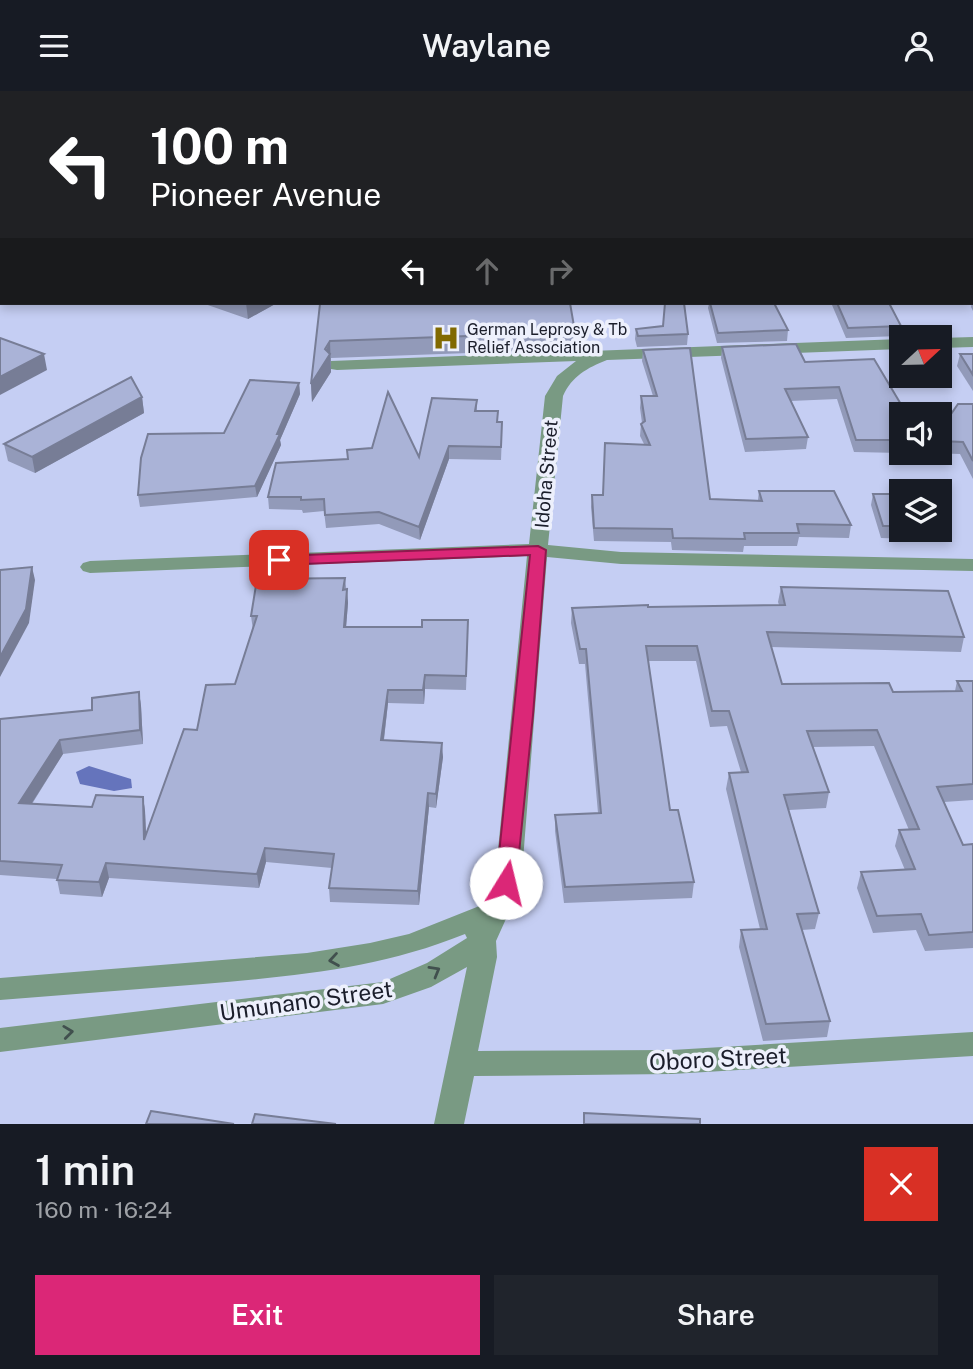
<!DOCTYPE html>
<html lang="en">
<head>
<meta charset="utf-8">
<style>
  body { margin:0; font-family:"Public Sans",sans-serif; background:#20242c; color:#f1f3f6; height:100vh; display:flex; flex-direction:column; font-size:26px; white-space:nowrap }
  * { box-sizing:border-box; margin:0 }
  p { font-size:23px; color:#9ea1a6 }
  .icon { flex:none; width:38px; height:38px; fill:none; stroke:currentColor; stroke-width:2; stroke-linecap:round; stroke-linejoin:round }
  .map { position:relative; height:1033px; overflow:hidden }
  .drawer { display:flex; flex-direction:column; background:#171b24; flex:1 }
  .drawer>* { flex:none }
  .guide { position:absolute; left:0px; top:0px; width:973px; height:214px; box-shadow:0 4px 10px #0003; background:#202124; color:#fff; overflow:hidden }
  .needle { width:46px; rotate:68deg }
  .buttons { position:absolute; left:889px; top:234px; display:grid; gap:14px }
  .buttons a { display:grid; place-items:center; width:63px; height:63px; border-radius:0px; background:#171b24; box-shadow:0 4px 10px #0003; font-size:35px }
  .pin { position:absolute; display:grid; place-items:center; width:60px; height:60px; color:#fff; margin:-30px; border-radius:14px; box-shadow:0 4px 10px #0006 }
  .me { position:absolute; width:77px; margin:-38px; rotate:9deg; stroke-linejoin:round; filter:drop-shadow(0 0 5px #0008) }
  .turn { display:flex; align-items:center; gap:24px; height:147px; padding:0 35px; font-size:32px }
  .turn .icon { width:91px; height:91px; stroke-width:2.5 }
  .turn b { display:block; font-size:49px; line-height:60px }
  .lanes { display:flex; align-items:center; height:66px; padding:0 35px; background:#0003; justify-content:center; gap:35px; direction:ltr }
  .lanes .off { opacity:.35 }
  .round { display:grid; place-items:center; flex:none; width:74px; height:74px; border-radius:0px; background:#20242c }
  .overview { display:flex; align-items:center; justify-content:space-between; height:119px; padding:0 35px }
  h1 { font-size:42px; font-weight:600; line-height:52px }
  .button { display:flex; gap:14px; margin-top:auto; padding:14px 35px }
  .button a { flex:1; height:80px; border-radius:0px; background:#db2777; color:#fff; font-size:28px; font-weight:600; line-height:80px; text-align:center }
  .button a+a { background:#20242c; color:#f1f3f6 }
  header { display:flex; justify-content:space-between; align-items:center; height:91px; padding:0 35px; background:#171b24; font-size:32px; font-weight:600 }
  .map>svg:first-child { display:block }
  .water { fill:#6574bc }
  .lines { fill:none; stroke-linecap:round; stroke-linejoin:round }
  .street { fill:#799a83; fill-rule:evenodd }
  .wall { fill:#929ab9 }
  .shaded-wall { fill:#777d96 }
  .building { fill:#aab3d7; stroke:#777d96; stroke-width:2 }
  .oneway { stroke:#41504e }
  .route { fill:#db2777; stroke:#8e194d; stroke-width:2 }
  .labels { text-anchor:middle; stroke-width:7; stroke-linejoin:round; paint-order:stroke }
  .far-poi-label { font-size:16px; fill:#1b1e2b; stroke:#edf0fc; text-anchor:start }
  .street-label { font-size:19px; fill:#1b1e2b; stroke:#edf0fc }
  .near-street-label { font-size:23px; fill:#1b1e2b; stroke:#edf0fc }
</style>
</head>
<body>
<header><svg class="icon" aria-label="menu" viewBox="0 0 24 24"><path d="M4 6h16M4 12h16M4 18h16"/></svg>Waylane<svg class="icon" aria-label="person" viewBox="0 0 24 24"><circle cx="12" cy="8" r="4"/><path d="M4 21q1-7 8-7t8 7"/></svg></header>
<div class="map">
<svg width="973" height="1033" viewBox="0 0 973 1033">
  <rect width="100%" height="100%" fill="#c5cef3"/>
  <!-- water -->
  <path class="water" d="M89,675L131,688L132,697L114,700L80,693L76,681Z"/>
  <g class="lines">
    <!-- street -->
    <g class="street">
      <path d="M702,0H714L700,2Z"/>
      <path d="M962,0H973L971,4V2Z"/>
      <path d="M2,24V32L0,33V25Z"/>
      <path d="M973,246V256L940,257V247Z"/>
      <path d="M901,248V258L607,269C587,277 572,285 563,305L548,454L621,461L973,468V480L621,473L547,466L523,769L514,810L496,850L497,866L478,960L672,959L973,941V965L672,983L474,985L464,1033H434L467,876L431,896L383,913L0,961V937L383,891L427,872L467,847L465,843C378,878 295,885 203,893C135,898 68,904 0,909V887L307,862L370,852L409,843L487,812L497,769L527,465L90,482L83,480L80,476L83,472L90,470L529,453L545,305L557,285L576,270L337,279L331,278L329,274L331,270Z"/>
    </g>
  </g>
  <!-- wall -->
  <g class="wall">
    <path d="M973,110V189L971,186V111Z"/>
    <path d="M973,205V220L971,216Z"/>
    <path d="M202,212H277L248,228Z"/>
    <path d="M709,212H889L901,235L899,245L846,247L832,214L774,212L788,239L787,250L717,252L708,217Z"/>
    <path d="M320,213L575,241V258L331,267V281L312,311L311,293Z"/>
    <path d="M663,235L688,243L687,254L637,256L635,248L636,238Z"/>
    <path d="M722,256L805,271L901,324V362L854,361L837,308L790,310L808,346L806,358L745,361L721,267Z"/>
    <path d="M643,259L710,408L758,409L759,400L851,434L849,447L799,446L797,455H744L743,461L672,459L671,451L594,450L591,416L592,404H603L644,353L640,345L641,333L642,332L640,317L641,305H653L642,270Z"/>
    <path d="M960,263H973V300L957,275Z"/>
    <path d="M299,292L300,303L280,349L281,354L257,406L140,416L138,404L224,342Z"/>
    <path d="M142,306L144,322L35,382L8,370L4,353Z"/>
    <path d="M477,309V320L497,331L502,343L501,369L449,368L420,449L379,433L326,437L324,420L303,422L302,419L269,418L268,406L419,366Z"/>
    <path d="M973,313V388L960,363L927,362H940V339Z"/>
    <path d="M873,403H901V439H918L916,448L881,447L871,414Z"/>
    <path d="M345,487L348,512L346,536L468,543L466,599L425,598L424,613L388,612L384,649L443,666L436,717L429,716L419,814L330,811L329,797L332,777L266,771L259,797L109,787L102,806L60,803L57,788L0,784V628L92,619L139,601L141,615L143,653L63,663L32,713L92,716L143,706L145,720L146,744L197,639L235,593L253,539L251,525Z"/>
    <path d="M781,496L964,546L961,561L771,556L782,593L893,601L955,600L957,590H973V709L944,711L963,754L973,753V857L925,860L916,839L873,842L857,797L861,781L905,779L895,755L899,739H909L874,655L812,656L829,701L826,717L789,719L819,822L815,838L802,839L830,930L827,946L763,950L739,856L741,839L760,838L726,698L729,682L741,681L727,635L710,636L696,570H648L670,719L694,791L692,807L564,812L555,740V724L598,722L585,573H579L571,532L572,517L779,514L778,511Z"/>
  </g>
  <!-- shaded-wall -->
  <g class="shaded-wall">
    <path d="M223,0H243V2H219Z"/>
    <path d="M246,212H277L248,228Z"/>
    <path d="M330,250L331,281L312,311L311,293Z"/>
    <path d="M44,263L47,279L0,304V286Z"/>
    <path d="M299,292L300,303L280,349L281,354L257,406L255,395Z"/>
    <path d="M142,306L144,322L35,382L32,366Z"/>
    <path d="M449,355V368L420,449L419,436Z"/>
    <path d="M32,476L35,489L29,532L0,586V566Z"/>
    <path d="M347,498L348,512L345,549L344,536Z"/>
    <path d="M425,584V598L424,613L423,599Z"/>
    <path d="M388,599V612L382,663L381,649Z"/>
    <path d="M139,601L141,615L143,653L140,639Z"/>
    <path d="M60,649L63,663L23,726L19,712Z"/>
    <path d="M442,652L443,666L436,717V703Z"/>
    <path d="M428,702L429,716L419,814L418,800Z"/>
    <path d="M143,706L145,720L147,763L144,749Z"/>
    <path d="M265,757L266,771L259,797L257,783Z"/>
    <path d="M106,772L109,787L102,806L99,791Z"/>
  </g>
  <!-- building -->
  <g class="building">
    <path d="M57,0H157L152,2H57Z"/>
    <path d="M158,0H223L219,2H165Z"/>
    <path d="M245,0H385L392,2H241Z"/>
    <path d="M775,0H882L893,2H774Z"/>
    <path d="M971,63L973,64V99L971,100Z"/>
    <path d="M973,110V175L971,172V111Z"/>
    <path d="M406,212H570L575,241L330,250L325,258L330,263L311,293L320,213Z"/>
    <path d="M665,212H684L688,243L638,245L636,238L663,235Z"/>
    <path d="M710,212H774L788,239L718,242Z"/>
    <path d="M837,212H889L901,235L848,237Z"/>
    <path d="M0,247L44,263L0,286Z"/>
    <path d="M796,253L805,271L874,268L902,315L924,316L928,324H901V349H856L839,296L785,298L808,346L746,348L722,256Z"/>
    <path d="M690,257L710,408L762,410L759,400H834L851,434L797,433L799,442H744L745,448L673,447L672,438L594,437L592,404H603L605,352L650,354L641,333L645,330L641,305H657L643,259Z"/>
    <path d="M960,263H973V284Z"/>
    <path d="M131,286L142,306L32,366L4,353Z"/>
    <path d="M250,289L299,292L277,343H280L255,395L138,404L141,367L148,343L224,342Z"/>
    <path d="M388,301L419,366L432,307L477,309L475,320H498L497,331H502L501,356L449,355L419,436L379,421L325,424L324,408L301,409V406H268L276,372L348,368L347,359L372,357Z"/>
    <path d="M958,313H973V370L963,351L940,350V339Z"/>
    <path d="M873,403H901V435H883Z"/>
    <path d="M32,476L26,518L0,566V479Z"/>
    <path d="M345,487L343,499L347,498L344,536H422V529H468L466,585L425,584L423,599H388L381,649L442,652L436,703L428,702L418,800L329,797L334,763L265,757L257,783L106,772L99,791L57,789L62,774L0,770V628L92,619V607L139,601L140,639L60,649L19,712L92,716L96,704L143,706L144,749L184,638L197,639L206,594L235,593L257,525H251L257,488Z"/>
    <path d="M781,496L948,500L964,546L767,541L782,593L889,592L893,601L962,600L957,590H973V693L937,696L963,754L973,753V841L929,844L921,823L877,825L861,781L915,778L899,739L919,738L877,639L807,640L829,701L784,704L819,822L797,823L830,930L766,933L741,839L767,838L729,682L748,681L729,620H712L697,555H646L670,719H678L694,791L565,796L555,724L601,722L586,558H580L572,517L648,514V516L785,514Z"/>
    <path d="M151,1020L234,1033H146Z"/>
    <path d="M584,1022L700,1028V1033H584Z"/>
    <path d="M255,1023L336,1033H252Z"/>
  </g>
  <!-- one-way arrows -->
  <defs><path id="oneway-chevron" d="M-2-3.5L2.5 0L-2 3.5" fill="none" stroke-width="1.6" stroke-linecap="round" stroke-linejoin="round" transform="scale(1.75)"/></defs>
  <g class="oneway">
    <use href="#oneway-chevron" transform="translate(334 869) rotate(171)"/>
    <use href="#oneway-chevron" transform="translate(435 880) rotate(-30)"/>
    <use href="#oneway-chevron" transform="translate(68 941) rotate(-7)"/>
  </g>
  <!-- route -->
  <path class="route" d="M538,455L546,459L533,624L516,792L513,797L506,799L499,797L496,792L530,464L279,474L271,469L279,465Z"/>
  <!-- icons -->
  <defs>
    <g id="hospital-bare" transform="scale(2.1)"><path d="M-5-5h3v3.5h4V-5h3V5h-3V1.5h-4V5h-3Z" fill="#816901" stroke="#edf0fc" stroke-width="2.5" paint-order="stroke"/></g>
  </defs>
  <g fill-rule="evenodd">
    <use href="#hospital-bare" x="446" y="247"/>
  </g>
  <g class="labels">
    <!-- far-poi labels -->
    <g class="far-poi-label">
      <text x="467" y="244">German Leprosy &amp; Tb<tspan x="467" dy="18">Relief Association</tspan></text>
    </g>
    <!-- street labels -->
    <g class="street-label">
      <text transform="translate(546 383) rotate(-85)" y="7">Idoha Street</text>
    </g>
    <!-- near-street labels -->
    <g class="near-street-label">
      <text transform="translate(306 910) rotate(-8)" y="8">Umunano Street</text>
      <text transform="translate(718 968) rotate(-3)" y="8">Oboro Street</text>
    </g>
  </g>
</svg>
<div class="buttons">
<a><svg class="needle" viewBox="-14 -14 28 28"><path d="M0-13l5 13h-10z" fill="#e53935"/><path d="M0 13l5-13h-10z" fill="#9ea1a6"/></svg></a>
<a><svg class="icon" aria-label="sound" viewBox="0 0 24 24"><path d="M4 9h4l5-4v14l-5-4H4zM17 9q2 3 0 6"/></svg></a>
<a><svg class="icon" aria-label="layers" viewBox="0 0 24 24"><path d="M12 4l9 5-9 5-9-5zM3 14l9 5 9-5"/></svg></a>
</div>
<div class="pin" style="left:279px;top:469px;background:#d93025"><svg class="icon" aria-label="arrive" viewBox="0 0 24 24"><path d="M6 21V4h12l-3 4 3 4H6"/></svg></div>
<svg class="me" style="left:506px;top:792px" viewBox="-20 -20 40 40"><circle r="19" fill="#fff"/><path d="M0-13L10 11 0 6-10 11z" fill="#db2777"/></svg>
<div class="guide">
<div class="turn"><svg class="icon" aria-label="left" viewBox="0 0 24 24"><path d="M17 20v-9H6M10 6l-5 5 5 5"/></svg><div><b>100 m</b>Pioneer Avenue</div></div>
<div class="lanes"><svg class="icon" aria-label="left" viewBox="0 0 24 24"><path d="M17 20v-9H6M10 6l-5 5 5 5"/></svg><svg class="icon off" aria-label="ahead" viewBox="0 0 24 24"><path d="M12 20V5M6 11l6-6 6 6"/></svg><svg class="icon off" aria-label="right" viewBox="0 0 24 24"><path d="M7 20v-9h11M14 6l5 5-5 5"/></svg></div>
</div>
</div>
<section class="drawer">
<div class="overview"><div><h1>1 min</h1><p>160 m · 16:24</p></div><a class="round" style="background:#d93025;color:#fff"><svg class="icon" aria-label="close" viewBox="0 0 24 24"><path d="M6 6l12 12M18 6L6 18"/></svg></a></div>
<div class="button"><a>Exit</a><a>Share</a></div>
</section>
</body>
</html>
